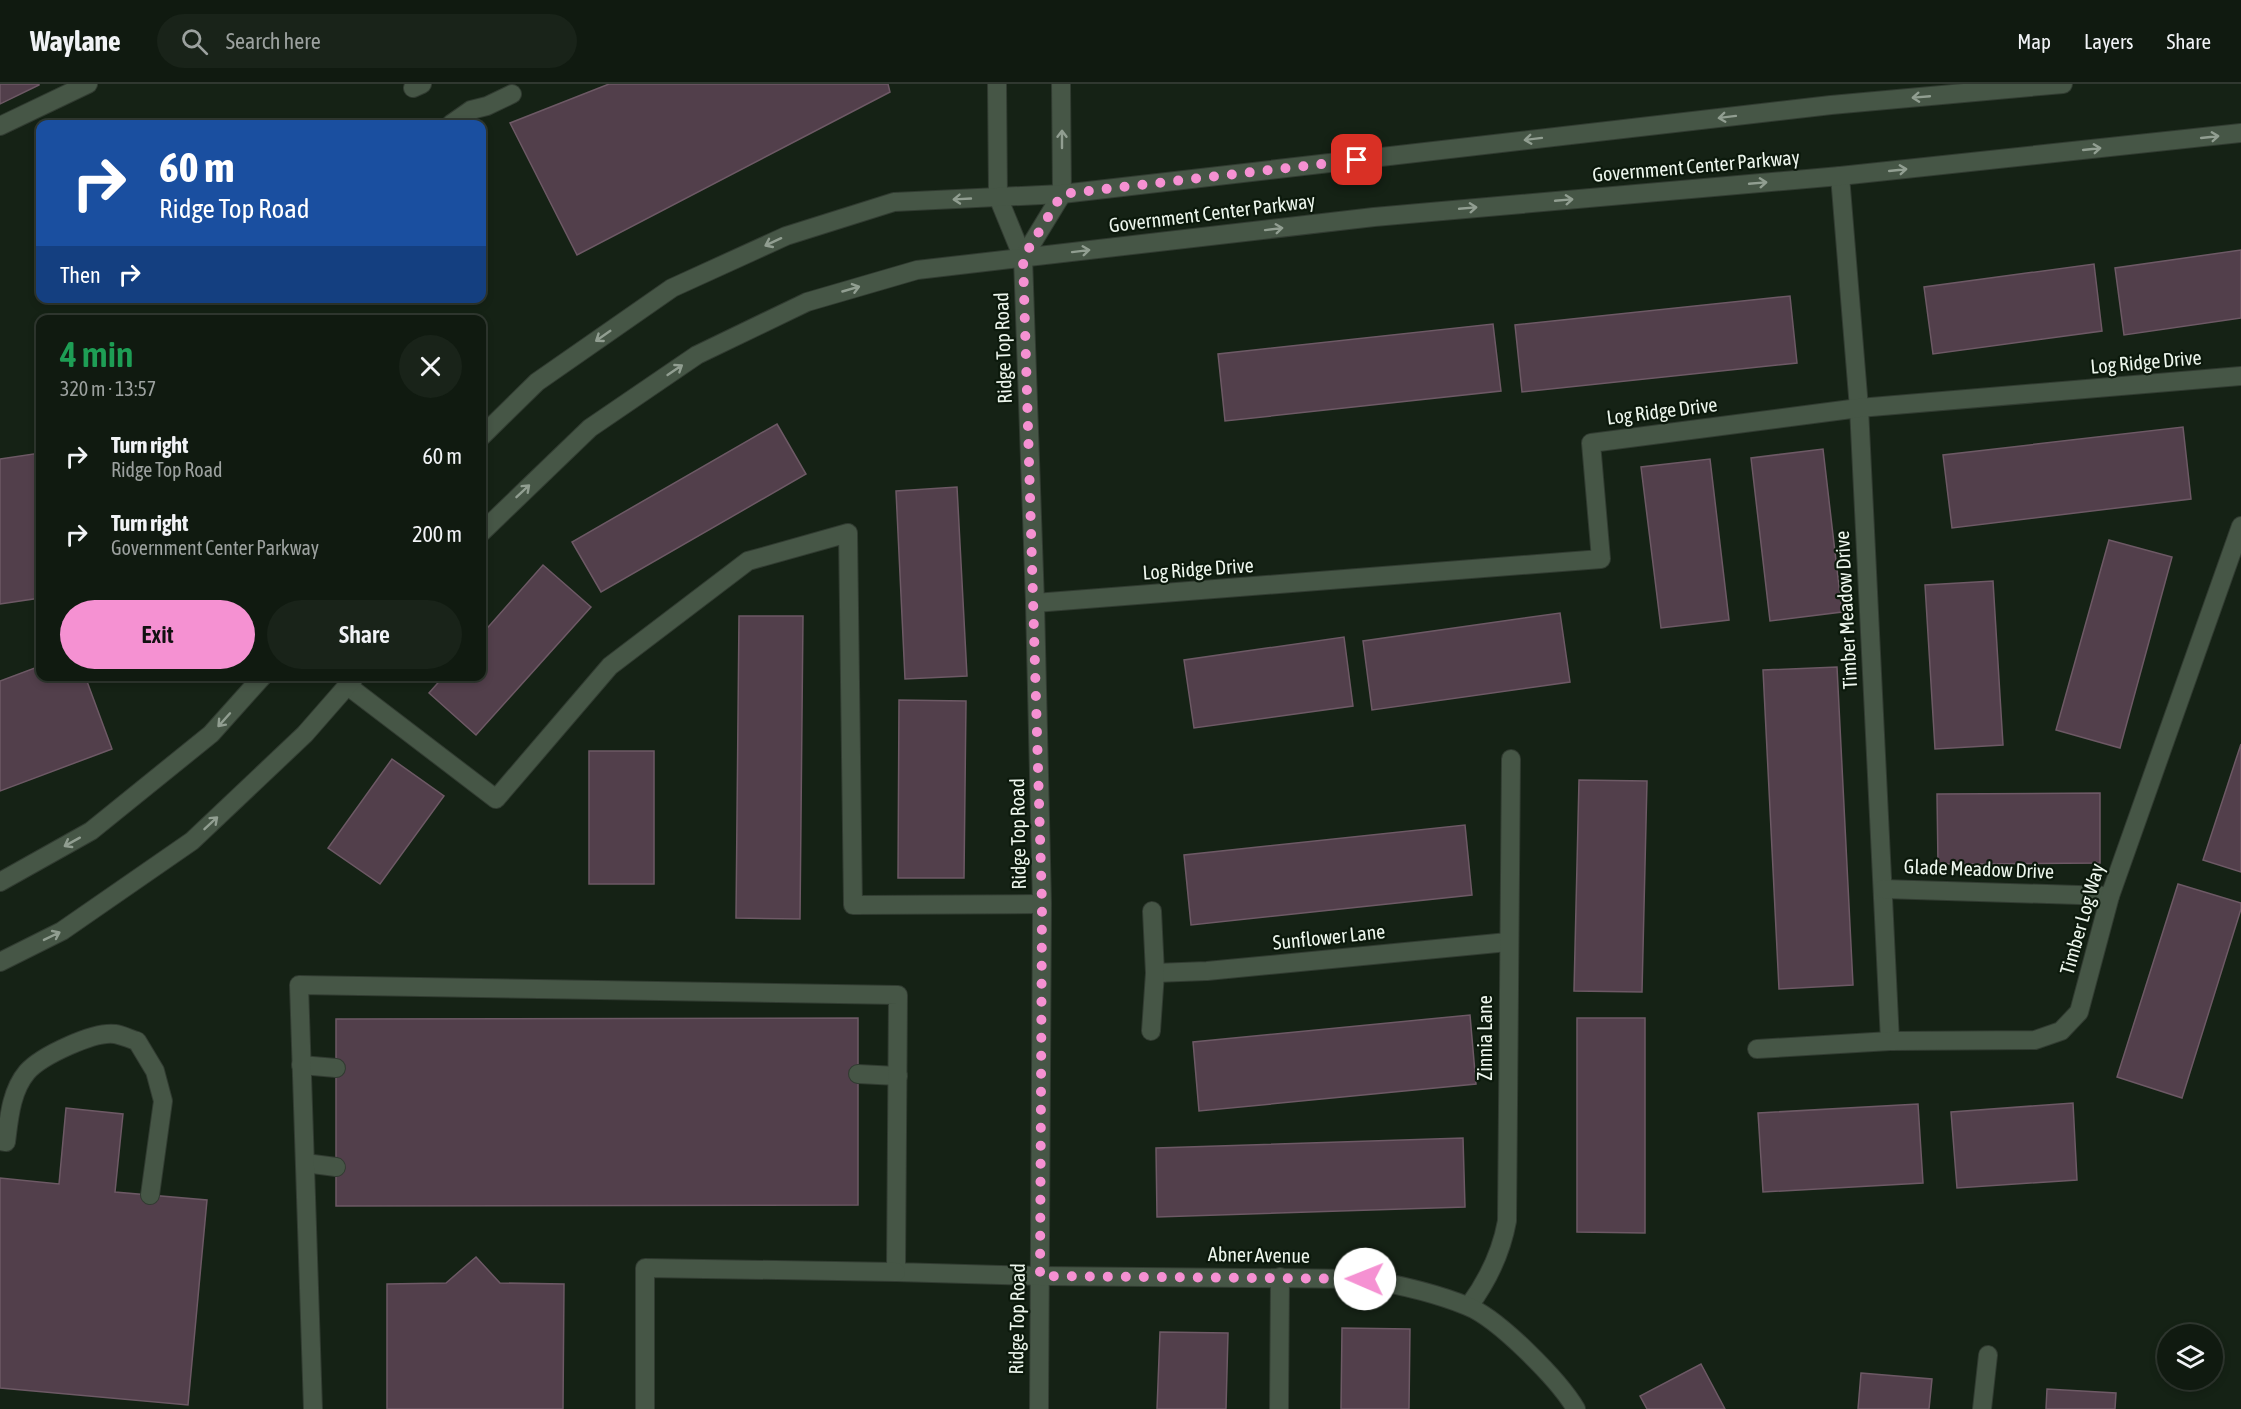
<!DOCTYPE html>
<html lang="en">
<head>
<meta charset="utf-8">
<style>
  body { margin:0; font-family:"Asap Condensed",sans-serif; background:#192319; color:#f1f3f6; height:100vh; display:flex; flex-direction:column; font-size:22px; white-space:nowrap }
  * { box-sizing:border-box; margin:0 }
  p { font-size:20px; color:#9ca19f }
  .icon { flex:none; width:33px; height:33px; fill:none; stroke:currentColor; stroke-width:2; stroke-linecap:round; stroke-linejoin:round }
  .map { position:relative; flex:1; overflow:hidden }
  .drawer { position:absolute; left:36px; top:231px; width:450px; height:366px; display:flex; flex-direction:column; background:#101a10; border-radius:12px; box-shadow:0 3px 9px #0003,0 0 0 2px #303830 }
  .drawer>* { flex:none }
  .hud { position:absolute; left:36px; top:36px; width:450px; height:183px; border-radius:12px; box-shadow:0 3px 9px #0003,0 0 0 2px #303830; background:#1a4fa0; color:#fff; overflow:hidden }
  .tools { position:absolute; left:2157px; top:1240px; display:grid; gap:12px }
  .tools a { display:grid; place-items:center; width:66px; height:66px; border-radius:50%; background:#101a10; box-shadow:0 3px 9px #0003,0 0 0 2px #303830; font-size:30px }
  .pin { position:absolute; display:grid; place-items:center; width:51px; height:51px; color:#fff; margin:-26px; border-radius:12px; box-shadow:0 3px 9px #0006 }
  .me { position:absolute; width:66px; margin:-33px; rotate:271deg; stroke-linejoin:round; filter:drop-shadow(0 0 4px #0008) }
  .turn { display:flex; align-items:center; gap:21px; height:126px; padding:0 24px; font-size:27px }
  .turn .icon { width:78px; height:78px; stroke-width:2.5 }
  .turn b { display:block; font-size:42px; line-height:51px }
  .then { display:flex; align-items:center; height:57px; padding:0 24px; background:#0003; gap:12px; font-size:22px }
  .round { display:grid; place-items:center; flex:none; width:63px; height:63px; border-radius:32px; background:#192319 }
  .overview { display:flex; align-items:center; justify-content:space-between; height:102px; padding:0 24px }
  h1 { font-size:36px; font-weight:600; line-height:45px; color:#1e9e55 }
  .cta { display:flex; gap:12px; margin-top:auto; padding:12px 24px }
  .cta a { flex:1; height:69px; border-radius:36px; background:#f591d2; color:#111; font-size:24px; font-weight:600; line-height:69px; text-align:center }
  .cta a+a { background:#192319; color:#f1f3f6 }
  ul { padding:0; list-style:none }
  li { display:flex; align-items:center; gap:18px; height:78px; padding:0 24px }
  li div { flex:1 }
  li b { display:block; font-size:22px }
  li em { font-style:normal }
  header { display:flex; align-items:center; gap:36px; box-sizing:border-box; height:84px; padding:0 30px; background:#101a10; border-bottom:2px solid #303830 }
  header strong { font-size:28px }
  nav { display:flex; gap:33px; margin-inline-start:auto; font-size:21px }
  .search { width:420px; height:54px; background:#192319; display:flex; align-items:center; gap:15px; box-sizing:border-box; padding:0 21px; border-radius:33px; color:#9ca19f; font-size:22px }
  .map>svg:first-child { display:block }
  .building { fill:#523f4b; stroke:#6d5965; stroke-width:1.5 }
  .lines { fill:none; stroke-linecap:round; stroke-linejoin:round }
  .minor-casing { stroke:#313b31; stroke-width:20 }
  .minor { stroke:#465646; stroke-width:18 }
  .oneway { stroke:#919e91 }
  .route { stroke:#f591d2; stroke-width:10; stroke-dasharray:0 18 }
  .labels { text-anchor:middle; stroke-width:4.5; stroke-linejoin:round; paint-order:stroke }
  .street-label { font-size:20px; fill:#edf6ed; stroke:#0c190c }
</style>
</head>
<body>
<header>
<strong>Waylane</strong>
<div class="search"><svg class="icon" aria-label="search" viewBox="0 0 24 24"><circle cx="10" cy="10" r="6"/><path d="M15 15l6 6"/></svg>Search here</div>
<nav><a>Map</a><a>Layers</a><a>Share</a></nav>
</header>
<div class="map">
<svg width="2241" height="1325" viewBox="0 0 2241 1325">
  <rect width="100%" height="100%" fill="#152215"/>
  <!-- building -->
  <g class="building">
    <path d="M0,0H39V1L0,20Z"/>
    <path d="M609,0H888L890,8L577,171L510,39Z"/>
    <path d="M2241,166V234L2124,251L2115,184Z"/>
    <path d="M2094,180L2102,247L1933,270L1924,203Z"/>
    <path d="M1790,212L1797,279L1522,308L1515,241Z"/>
    <path d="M1493,240L1501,307L1225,337L1218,270Z"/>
    <path d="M777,340L806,390L601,508L572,458Z"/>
    <path d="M2183,343L2191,415L1952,444L1943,371Z"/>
    <path d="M1823,365L1842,528L1770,537L1751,374Z"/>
    <path d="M40,369V514L0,520V375Z"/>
    <path d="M1710,375L1729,536L1661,544L1641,383Z"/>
    <path d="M957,403L967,592L905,595L896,407Z"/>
    <path d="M2109,456L2172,473L2120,664L2056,646Z"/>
    <path d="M543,481L591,523L476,651L429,609L444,592H482V550Z"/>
    <path d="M1993,497L2003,661L1935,665L1925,501Z"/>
    <path d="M1560,529L1570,598L1372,626L1363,557Z"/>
    <path d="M739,532H803L800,835L736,834Z"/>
    <path d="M1344,553L1353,622L1194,644L1184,576Z"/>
    <path d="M40,582V592H85L112,665L0,707V597Z"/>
    <path d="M1837,583L1853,901L1779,905L1763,586Z"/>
    <path d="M899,616L966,617L964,794H898Z"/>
    <path d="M2241,660V788L2203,776Z"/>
    <rect x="589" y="667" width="65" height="133"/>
    <path d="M392,675L444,712L380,800L328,764Z"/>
    <path d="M1579,696L1647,697L1642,908L1574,907Z"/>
    <path d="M2100,709V779L1938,780L1937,710Z"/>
    <path d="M1465,741L1472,811L1191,841L1184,771Z"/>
    <path d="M2178,800L2241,819V825L2182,1014L2117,993Z"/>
    <path d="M1470,931L1476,1000L1199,1027L1193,958Z"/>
    <path d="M858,934V1121L336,1122V935Z"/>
    <path d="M1577,934H1645V1149L1577,1148Z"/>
    <path d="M2073,1019L2077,1096L1957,1104L1951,1028Z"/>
    <path d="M1918,1020L1923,1099L1763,1108L1758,1029Z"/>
    <path d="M66,1024L123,1030L115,1108L207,1116L188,1321L0,1304V1094L59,1100Z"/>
    <path d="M1463,1054L1465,1123L1157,1133L1156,1064Z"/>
    <path d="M476,1173L500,1199L564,1200L563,1325H387V1200L446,1199Z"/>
    <path d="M1342,1244L1410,1245L1409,1325H1341Z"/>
    <path d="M1160,1248L1228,1249L1226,1325H1157Z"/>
    <path d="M1701,1280L1725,1325H1647L1640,1312Z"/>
    <path d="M1861,1289L1932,1295L1929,1325H1858Z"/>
    <path d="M2047,1305L2116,1309L2115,1325H2046Z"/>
  </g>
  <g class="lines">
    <!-- minor casing -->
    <g class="minor-casing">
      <g id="minor">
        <path d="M997,0L998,113L1023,174L1035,519L1042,820L1039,1325"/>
        <path d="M413,4L422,0"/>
        <path d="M451,40L471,26L487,22L512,10"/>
        <path d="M0,42L88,0"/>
        <path d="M1840,92L1859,324L1890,957"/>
        <path d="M1023,174L1062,110L1061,0"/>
        <path d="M482,352L537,298L672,204L786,152L894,118L1062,110L1831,21L2063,0"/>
        <path d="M482,448L590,344L697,271L807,218L917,186L1374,133L1840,92L2241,49"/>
        <path d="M1035,519L1601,475L1591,359L1859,324L2241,292"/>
        <path d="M348,602L496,715L610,582L748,477L848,449L853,821L1042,820"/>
        <path d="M0,798L91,747L211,650L263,592"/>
        <path d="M1883,805L2110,812"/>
        <path d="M0,878L62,847L192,757L305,650L354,594"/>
        <path d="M1155,889L1207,887L1508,858"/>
        <path d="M1151,947L1155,889L1152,827"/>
        <path d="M1757,965L1890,957L2035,956L2061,947L2079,928L2110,812L2241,442"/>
        <path d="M301,981L336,984"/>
        <path d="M858,990L898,992"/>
        <path d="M0,1057L6,1058C9,1034 11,1007 27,988C41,972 94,947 115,950C122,951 130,955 137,957L155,987L163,1017L150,1111"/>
        <path d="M305,1079L336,1083"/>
        <path d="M1469,1222C1488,1196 1501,1170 1507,1137L1511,675"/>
        <path d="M313,1325L299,901L898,911L896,1188L1040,1192L1365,1195C1400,1201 1435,1209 1467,1222C1498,1234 1559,1296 1576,1325"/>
        <path d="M645,1325V1184L896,1188"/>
        <path d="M1279,1325L1280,1193"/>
        <path d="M1982,1325L1988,1271"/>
      </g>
    </g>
    <!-- minor -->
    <use href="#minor" class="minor"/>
  </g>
  <!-- one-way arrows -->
  <defs><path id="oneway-shaft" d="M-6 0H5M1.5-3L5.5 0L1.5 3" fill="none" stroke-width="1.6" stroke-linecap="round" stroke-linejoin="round" transform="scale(1.5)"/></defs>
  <g class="oneway">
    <use href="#oneway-shaft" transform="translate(1921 13) rotate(175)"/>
    <use href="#oneway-shaft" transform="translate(1727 33) rotate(173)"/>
    <use href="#oneway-shaft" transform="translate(2210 53) rotate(-6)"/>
    <use href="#oneway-shaft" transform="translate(1062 55) rotate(-90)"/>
    <use href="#oneway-shaft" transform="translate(1533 55) rotate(173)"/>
    <use href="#oneway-shaft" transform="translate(2092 65) rotate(-6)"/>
    <use href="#oneway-shaft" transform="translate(1898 86) rotate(-6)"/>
    <use href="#oneway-shaft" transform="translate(1758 99) rotate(-5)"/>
    <use href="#oneway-shaft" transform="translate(962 115) rotate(177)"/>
    <use href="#oneway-shaft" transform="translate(1564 116) rotate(-5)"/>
    <use href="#oneway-shaft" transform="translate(1468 124) rotate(-5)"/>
    <use href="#oneway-shaft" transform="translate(1274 145) rotate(-7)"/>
    <use href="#oneway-shaft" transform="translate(773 158) rotate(155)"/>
    <use href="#oneway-shaft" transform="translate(1081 167) rotate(-7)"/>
    <use href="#oneway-shaft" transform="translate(851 205) rotate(-16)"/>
    <use href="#oneway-shaft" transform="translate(603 252) rotate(145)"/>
    <use href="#oneway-shaft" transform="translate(675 286) rotate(-34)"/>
    <use href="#oneway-shaft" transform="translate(523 407) rotate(-43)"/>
    <use href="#oneway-shaft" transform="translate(224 636) rotate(132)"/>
    <use href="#oneway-shaft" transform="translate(211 739) rotate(-43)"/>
    <use href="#oneway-shaft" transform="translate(72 758) rotate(151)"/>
    <use href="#oneway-shaft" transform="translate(52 852) rotate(-26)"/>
  </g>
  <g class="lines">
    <!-- route -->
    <path class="route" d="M1357,76L1062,110L1023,174L1042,820L1040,1192L1365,1195"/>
  </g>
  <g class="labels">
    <!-- street labels -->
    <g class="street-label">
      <text transform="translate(1696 82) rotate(-5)" y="7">Government Center Parkway</text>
      <text transform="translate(1212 129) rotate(-7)" y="7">Government Center Parkway</text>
      <text transform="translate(1003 264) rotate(-92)" y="7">Ridge Top Road</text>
      <text transform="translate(2146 278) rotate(-5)" y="7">Log Ridge Drive</text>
      <text transform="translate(1662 327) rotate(-7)" y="7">Log Ridge Drive</text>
      <text transform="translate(1198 485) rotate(-4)" y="7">Log Ridge Drive</text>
      <text transform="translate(1846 526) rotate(-93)" y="7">Timber Meadow Drive</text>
      <text transform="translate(1018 750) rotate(-91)" y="7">Ridge Top Road</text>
      <text transform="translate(1979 785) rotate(2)" y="7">Glade Meadow Drive</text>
      <text transform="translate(2082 835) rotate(-74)" y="7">Timber Log Way</text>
      <text transform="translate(1329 853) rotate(-6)" y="7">Sunflower Lane</text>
      <text transform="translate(1485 954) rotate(-90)" y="7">Zinnia Lane</text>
      <text transform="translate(1259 1171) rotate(1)" y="7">Abner Avenue</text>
      <text transform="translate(1017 1235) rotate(-89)" y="7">Ridge Top Road</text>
    </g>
  </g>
</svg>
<div class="tools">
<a><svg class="icon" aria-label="layers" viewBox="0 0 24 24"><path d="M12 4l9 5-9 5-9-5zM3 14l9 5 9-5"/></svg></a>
</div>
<div class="pin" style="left:1357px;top:76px;background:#d93025"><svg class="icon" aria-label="arrive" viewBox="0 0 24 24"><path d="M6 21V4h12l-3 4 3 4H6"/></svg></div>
<svg class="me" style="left:1365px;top:1195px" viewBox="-20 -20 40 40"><circle r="19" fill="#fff"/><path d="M0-13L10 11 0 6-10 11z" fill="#f591d2"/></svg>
<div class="hud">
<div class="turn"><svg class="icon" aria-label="right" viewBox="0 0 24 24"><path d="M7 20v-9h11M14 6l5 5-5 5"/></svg><div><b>60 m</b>Ridge Top Road</div></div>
<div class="then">Then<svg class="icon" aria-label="right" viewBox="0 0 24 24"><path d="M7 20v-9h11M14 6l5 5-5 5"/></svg></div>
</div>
<section class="drawer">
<div class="overview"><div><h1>4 min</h1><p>320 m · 13:57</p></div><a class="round"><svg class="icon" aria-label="close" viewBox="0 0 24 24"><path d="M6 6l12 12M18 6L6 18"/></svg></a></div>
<ul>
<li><svg class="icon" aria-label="right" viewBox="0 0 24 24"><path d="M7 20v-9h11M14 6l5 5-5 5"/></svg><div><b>Turn right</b><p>Ridge Top Road</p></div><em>60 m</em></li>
<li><svg class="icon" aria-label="right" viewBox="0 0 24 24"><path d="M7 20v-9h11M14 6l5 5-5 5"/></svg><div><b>Turn right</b><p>Government Center Parkway</p></div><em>200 m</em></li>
</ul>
<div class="cta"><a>Exit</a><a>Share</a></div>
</section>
</div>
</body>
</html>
